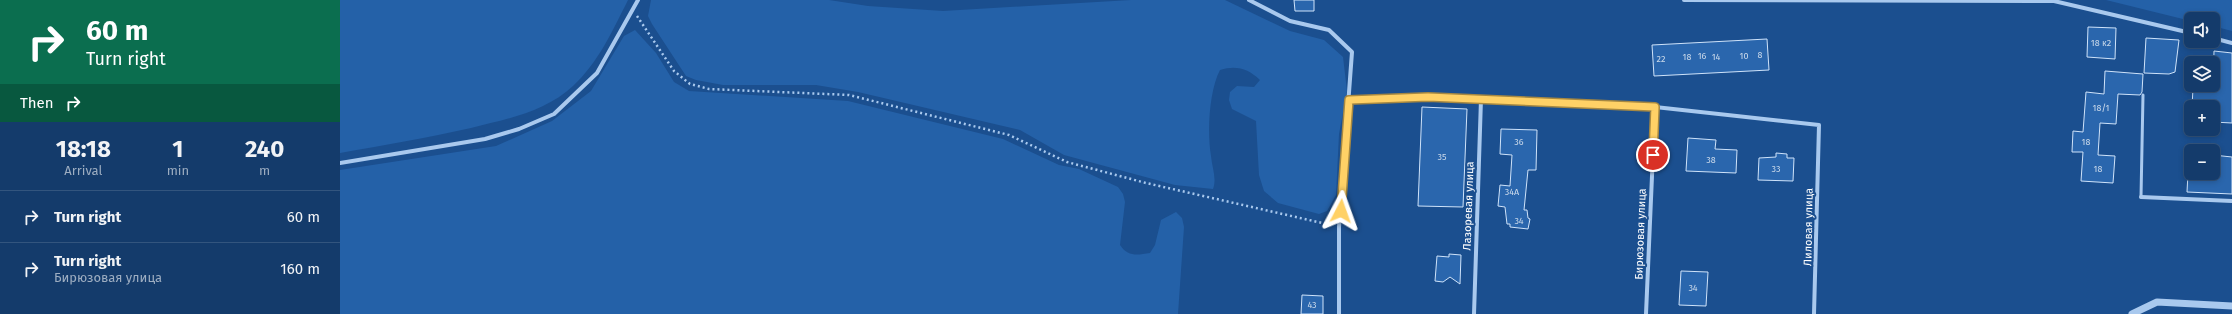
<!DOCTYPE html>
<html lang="en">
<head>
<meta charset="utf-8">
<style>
  body { margin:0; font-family:"Fira Sans",sans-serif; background:#1d4271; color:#f1f3f6; height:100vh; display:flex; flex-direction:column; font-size:15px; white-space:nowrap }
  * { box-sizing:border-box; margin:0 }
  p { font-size:13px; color:#9dadc1 }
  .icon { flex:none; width:22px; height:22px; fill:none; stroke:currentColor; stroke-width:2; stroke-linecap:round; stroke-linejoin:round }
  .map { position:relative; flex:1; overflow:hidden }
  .drawer { display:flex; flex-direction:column; background:#143b6b; width:340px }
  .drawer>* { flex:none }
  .top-card { background:#0b6e4f; color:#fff; overflow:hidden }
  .fabs { position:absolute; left:1844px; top:12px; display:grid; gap:8px }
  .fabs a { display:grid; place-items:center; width:36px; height:36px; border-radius:6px; background:#143b6b; box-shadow:0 2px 6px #0003,0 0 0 1px #33557e; font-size:20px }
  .pin { position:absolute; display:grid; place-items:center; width:34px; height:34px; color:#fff; margin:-17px; border:2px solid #fff; border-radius:50%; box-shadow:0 1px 4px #0007 }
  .me { position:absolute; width:44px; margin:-22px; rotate:4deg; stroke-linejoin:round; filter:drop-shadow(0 0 3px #0008) }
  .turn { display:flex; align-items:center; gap:14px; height:84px; padding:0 20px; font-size:18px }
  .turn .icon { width:52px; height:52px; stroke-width:2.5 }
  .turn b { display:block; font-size:28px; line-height:34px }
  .then { display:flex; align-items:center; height:38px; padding:0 20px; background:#0003; gap:8px; font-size:15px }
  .eta { display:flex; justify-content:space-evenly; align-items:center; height:68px; text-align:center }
  .eta b { font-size:24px; font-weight:700; line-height:28px }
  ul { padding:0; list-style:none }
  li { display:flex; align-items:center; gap:12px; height:52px; padding:0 20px; border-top:1px solid #33557e }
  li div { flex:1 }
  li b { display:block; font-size:15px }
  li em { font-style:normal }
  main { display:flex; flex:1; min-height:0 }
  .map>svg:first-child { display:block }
  .green { fill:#2461a8 }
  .building { fill:#2a66ad; stroke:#cfe3fa }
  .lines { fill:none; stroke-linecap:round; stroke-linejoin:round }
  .path { stroke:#a9c9ee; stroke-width:2.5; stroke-dasharray:2 3; stroke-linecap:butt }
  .service { stroke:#a9c9ee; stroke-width:3 }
  .minor { stroke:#a9c9ee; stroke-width:4 }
  .tertiary { stroke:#a9c9ee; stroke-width:7 }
  .route-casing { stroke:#a68842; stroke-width:10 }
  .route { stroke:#ffd166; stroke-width:7 }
  .labels { text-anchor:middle; stroke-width:4; stroke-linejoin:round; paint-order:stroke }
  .number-label { font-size:9px; fill:#cad9ea }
  .street-label { font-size:11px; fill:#fff; stroke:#1b4f8f }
</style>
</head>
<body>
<main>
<section class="drawer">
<div class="top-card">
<div class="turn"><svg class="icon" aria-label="right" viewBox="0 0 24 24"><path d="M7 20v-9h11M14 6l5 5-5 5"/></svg><div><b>60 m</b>Turn right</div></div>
<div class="then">Then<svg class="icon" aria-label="right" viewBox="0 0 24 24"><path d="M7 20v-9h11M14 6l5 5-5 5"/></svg></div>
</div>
<div class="eta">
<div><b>18:18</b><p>Arrival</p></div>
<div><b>1</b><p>min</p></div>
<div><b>240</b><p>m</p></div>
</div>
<ul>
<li><svg class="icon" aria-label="right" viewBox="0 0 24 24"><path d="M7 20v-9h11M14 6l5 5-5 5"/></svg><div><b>Turn right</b></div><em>60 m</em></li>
<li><svg class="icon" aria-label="right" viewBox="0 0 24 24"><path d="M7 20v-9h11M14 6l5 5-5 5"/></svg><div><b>Turn right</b><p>Бирюзовая улица</p></div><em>160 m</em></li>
</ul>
</section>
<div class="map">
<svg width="1892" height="314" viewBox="0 0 1892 314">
  <rect width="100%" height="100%" fill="#1b4f8f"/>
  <!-- green -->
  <g class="green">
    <path d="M0,0H288C273,30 258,63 233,86C205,112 167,119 131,128C87,138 44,145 0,153Z"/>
    <path d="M311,0H489L528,6L603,11L791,0H885L950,31L984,40L1003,57L1007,91L999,134L996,195L987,211L979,214L938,203L924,191L919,175L916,121L892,109L889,100L890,92L897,86L914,87L920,80C908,69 897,65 880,70C869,91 867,132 871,156C872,168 877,178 873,189L835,185L724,155L680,130L518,92L476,85H383L356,80L346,76L312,24L308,16Z"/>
    <path d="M1766,0H1892V31L1873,26V19H1851V21Z"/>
    <path d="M295,30L316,53L334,82L349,91L508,101L663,139L719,165L739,169L778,187L783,194L785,202L780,245C788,257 797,255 810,253L815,245L821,220L836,212L842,218L844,227L838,314H0V170L156,146L212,121L251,91L284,36Z"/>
  </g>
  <!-- building -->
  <g class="building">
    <path d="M954,0H974V11H955Z"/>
    <path d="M1748,27L1776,28L1775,59L1747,57Z"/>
    <path d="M1806,38L1839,40L1835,72L1829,74L1804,73Z"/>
    <path d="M1427,39L1429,70L1314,76L1312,45Z"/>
    <path d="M1874,51L1892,53V123L1873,122V107H1852L1853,88L1873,89Z"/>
    <path d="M1765,71L1803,74L1802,92L1800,95L1778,94L1776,124L1760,123L1758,155L1775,156L1773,183L1741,181L1743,152H1732L1733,131L1743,132L1746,92L1764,94Z"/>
    <path d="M1082,107L1127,109L1123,207L1078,206Z"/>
    <path d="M1161,129L1197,130L1196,170H1188L1184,210H1187L1188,218L1190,219L1188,229L1170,227V224H1167L1165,207L1158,206L1160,185L1170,186L1172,155L1160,154Z"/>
    <path d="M1348,138L1376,140L1375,149L1397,150L1396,173L1346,171Z"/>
    <path d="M1436,153L1447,154V158H1454L1453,181L1418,180L1419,158L1436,157Z"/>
    <path d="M1873,155L1892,157V194L1847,192L1848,173H1873Z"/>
    <path d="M1109,254L1121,255L1120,284L1110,277L1103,282L1095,281L1097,256L1109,257Z"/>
    <path d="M1341,271L1368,272L1366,306L1339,305Z"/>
    <path d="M962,295L983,296V314H961Z"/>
  </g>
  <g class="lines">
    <!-- path -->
    <path class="path" d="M297,16L334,71L350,84L369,89L509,95L669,135L727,162L806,183L991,225"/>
    <!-- service -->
    <path class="service" d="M1801,197L1803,95"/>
    <!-- minor -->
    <g class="minor">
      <path d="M909,0L950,21L989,30L1012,52L999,227V314"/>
      <path d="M1344,0L1714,1L1851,33"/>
      <path d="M1873,38L1892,43"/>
      <path d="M1009,100L1088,97L1315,107L1479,125L1474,314"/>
      <path d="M0,163L145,139L179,129L214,114L257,73L298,0"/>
      <path d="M1801,197L1892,201"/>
      <path d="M1134,314L1141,99"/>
      <path d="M1306,314L1315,107"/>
    </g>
    <!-- tertiary -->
    <path class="tertiary" d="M1792,314L1817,302L1892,306"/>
  </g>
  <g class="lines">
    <!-- route casing -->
    <g class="route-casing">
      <path id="route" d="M1001,211L1009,100L1088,97L1315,107L1313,155"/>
    </g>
    <!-- route -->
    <use href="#route" class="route"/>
  </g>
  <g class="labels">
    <!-- number labels -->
    <g class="number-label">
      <text x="1761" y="46">18 к2</text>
      <text x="1420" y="58">8</text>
      <text x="1362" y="59">16</text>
      <text x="1404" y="59">10</text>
      <text x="1347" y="60">18</text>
      <text x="1376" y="60">14</text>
      <text x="1321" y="62">22</text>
      <text x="1761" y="111">18/1</text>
      <text x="1179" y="145">36</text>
      <text x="1746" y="145">18</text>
      <text x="1102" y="160">35</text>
      <text x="1371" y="163">38</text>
      <text x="1436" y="172">33</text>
      <text x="1758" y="172">18</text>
      <text x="1172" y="195">34А</text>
      <text x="1179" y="224">34</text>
      <text x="1353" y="291">34</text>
      <text x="972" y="308">43</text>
    </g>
    <!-- street labels -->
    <g class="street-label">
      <text transform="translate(1128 206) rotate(-88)" y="4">Лазоревая улица</text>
      <text transform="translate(1468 227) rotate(-89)" y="4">Лиловая улица</text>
      <text transform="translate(1300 234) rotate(-88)" y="4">Бирюзовая улица</text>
    </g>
  </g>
</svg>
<div class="fabs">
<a><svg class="icon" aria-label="sound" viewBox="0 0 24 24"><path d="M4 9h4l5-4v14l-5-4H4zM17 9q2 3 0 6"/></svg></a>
<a><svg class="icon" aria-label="layers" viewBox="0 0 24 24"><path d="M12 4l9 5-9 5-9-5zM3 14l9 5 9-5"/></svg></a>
<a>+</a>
<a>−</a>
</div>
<div class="pin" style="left:1313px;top:155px;background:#d93025"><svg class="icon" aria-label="arrive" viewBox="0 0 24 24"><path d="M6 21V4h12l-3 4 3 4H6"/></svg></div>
<svg class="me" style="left:1001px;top:211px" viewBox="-20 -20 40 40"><path d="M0-17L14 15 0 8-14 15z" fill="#ffd166" stroke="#fff" stroke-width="4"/></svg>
</div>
</main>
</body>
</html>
